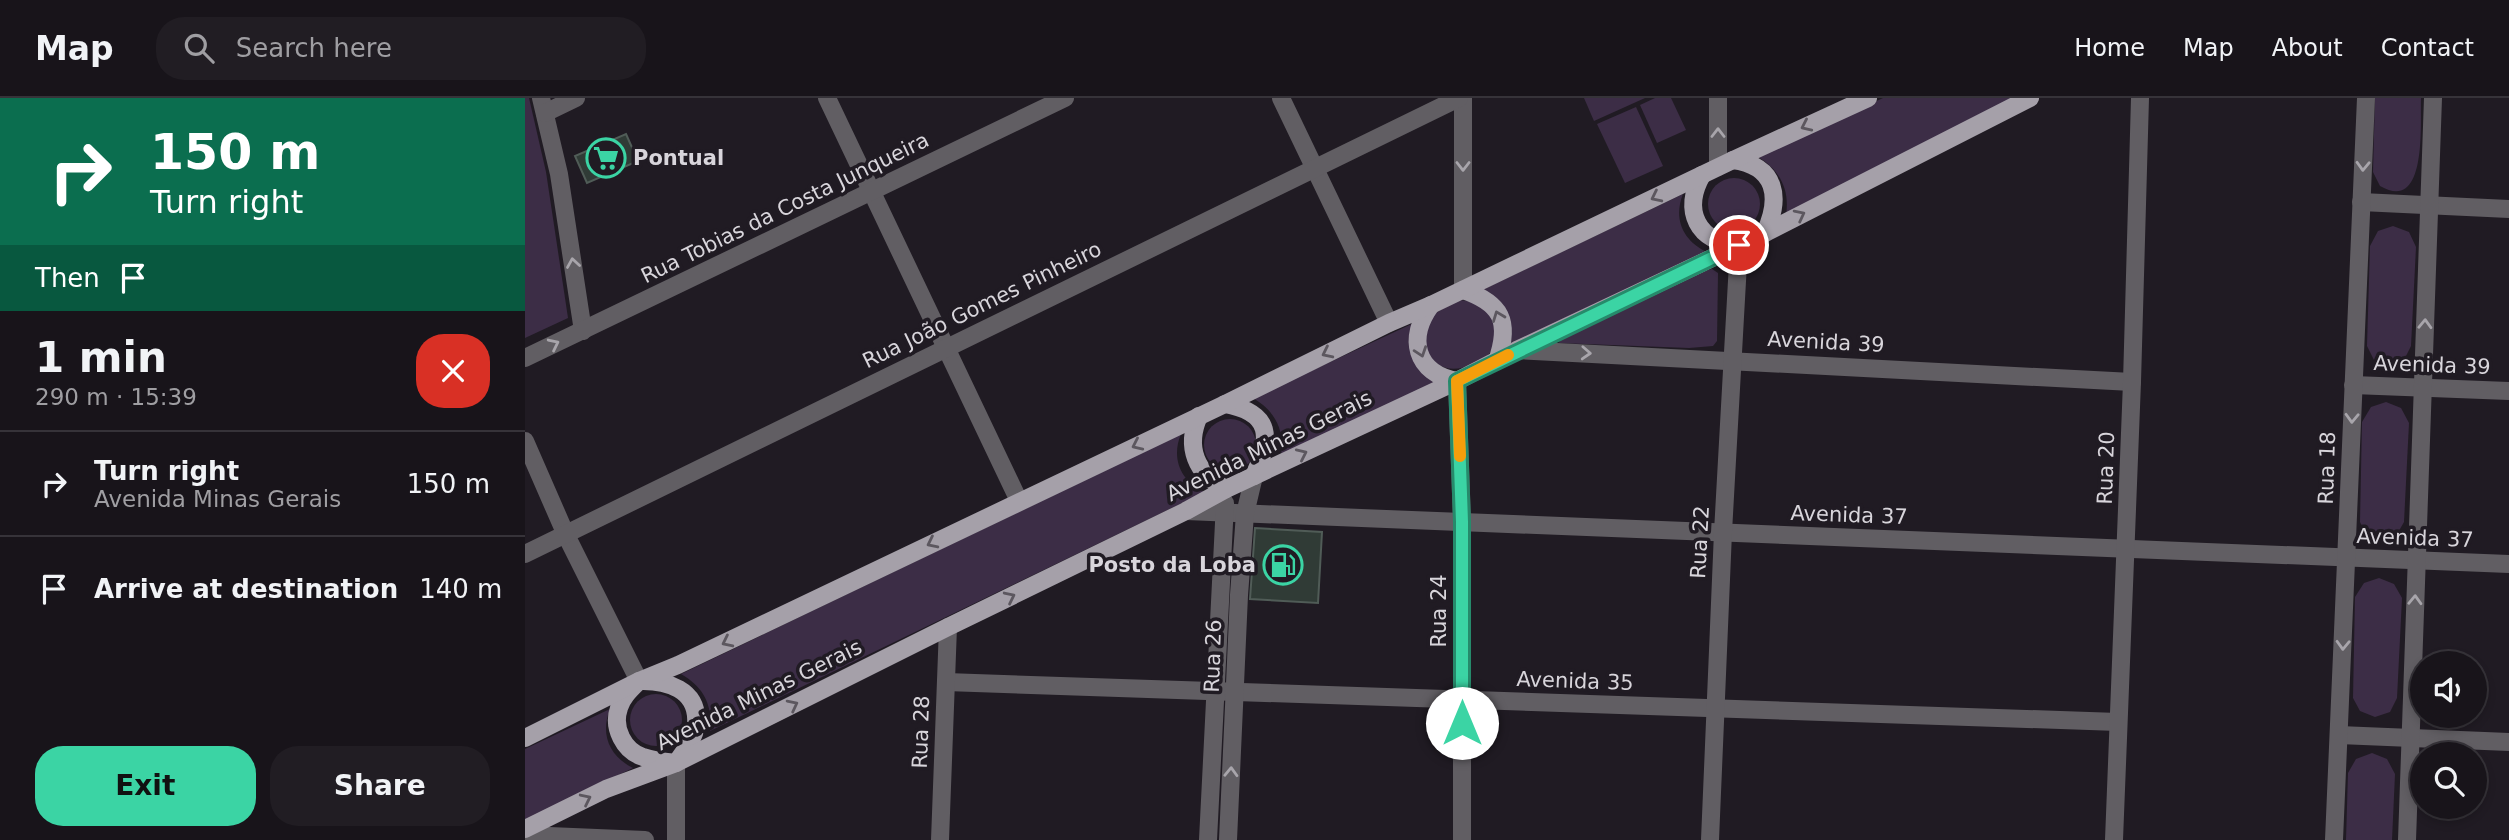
<!DOCTYPE html>
<html lang="en">
<head>
<meta charset="utf-8">
<style>
  body { margin:0; font-family:"DejaVu Sans",sans-serif; background:#211d23; color:#f1f3f6; height:100vh; display:flex; flex-direction:column; font-size:26px; white-space:nowrap }
  * { box-sizing:border-box; margin:0 }
  p { font-size:23px; color:#9f9ea2 }
  .icon { flex:none; width:38px; height:38px; fill:none; stroke:currentColor; stroke-width:2; stroke-linecap:round; stroke-linejoin:round }
  .map { position:relative; flex:1; overflow:hidden }
  .panel { display:flex; flex-direction:column; background:#18141a; width:525px }
  .panel>* { flex:none }
  .hud { background:#0b6e4f; color:#fff; overflow:hidden }
  .controls { position:absolute; left:1885px; top:553px; display:grid; gap:14px }
  .controls a { display:grid; place-items:center; width:77px; height:77px; border-radius:50%; background:#18141a; box-shadow:0 4px 10px #0003,0 0 0 2px #363339; font-size:35px }
  .pin { position:absolute; display:grid; place-items:center; width:60px; height:60px; color:#fff; margin:-30px; border:4px solid #fff; border-radius:50%; box-shadow:0 2px 7px #0007 }
  .me { position:absolute; width:77px; margin:-38px; rotate:0deg; stroke-linejoin:round; filter:drop-shadow(0 0 5px #0008) }
  .turn { display:flex; align-items:center; gap:24px; height:147px; padding:0 35px; font-size:32px }
  .turn .icon { width:91px; height:91px; stroke-width:2.5 }
  .turn b { display:block; font-size:49px; line-height:60px }
  .then { display:flex; align-items:center; height:66px; padding:0 35px; background:#0003; gap:14px; font-size:26px }
  .round { display:grid; place-items:center; flex:none; width:74px; height:74px; border-radius:28px; background:#211d23 }
  .headline { display:flex; align-items:center; justify-content:space-between; height:119px; padding:0 35px }
  h1 { font-size:42px; font-weight:700; line-height:52px }
  .button { display:flex; gap:14px; margin-top:auto; padding:14px 35px }
  .button a { flex:1; height:80px; border-radius:28px; background:#3bd4a4; color:#111; font-size:28px; font-weight:700; line-height:80px; text-align:center }
  .button a+a { background:#211d23; color:#f1f3f6 }
  ul { padding:0; list-style:none }
  li { display:flex; align-items:center; gap:21px; height:105px; padding:0 35px; border-top:2px solid #363339 }
  li div { flex:1 }
  li b { display:block; font-size:26px }
  li em { font-style:normal }
  header { display:flex; align-items:center; gap:42px; box-sizing:border-box; height:98px; padding:0 35px; background:#18141a; border-bottom:2px solid #363339 }
  header strong { font-size:33px }
  nav { display:flex; gap:38px; margin-inline-start:auto; font-size:24px }
  .search { width:490px; height:63px; background:#211d23; display:flex; align-items:center; gap:18px; box-sizing:border-box; padding:0 24px; border-radius:28px; color:#9f9ea2; font-size:26px }
  main { display:flex; flex:1; min-height:0 }
  .map>svg:first-child { display:block }
  .green { fill:#3c2d46 }
  .building { fill:#303b36; stroke:#505c57; stroke-width:2 }
  .lines { fill:none; stroke-linecap:round; stroke-linejoin:round }
  .minor { stroke:#615e63; stroke-width:18 }
  .major { stroke:#a5a0a9; stroke-width:18 }
  .oneway { stroke:#5c575f }
  .oneway2 { stroke:#a8a5ab }
  .route-casing { stroke:#268a6b; stroke-width:18 }
  .route { stroke:#3bd4a4; stroke-width:12 }
  .slow { stroke:#f59e0b; stroke-width:12 }
  .labels { text-anchor:middle; stroke-width:7; stroke-linejoin:round; paint-order:stroke }
  .poi-label { font-size:21px; font-weight:bold; fill:#d8d5db; stroke:#201b23; text-anchor:start }
  .street-label { font-size:21px; fill:#d8d5db; stroke:#201b23 }
</style>
</head>
<body>
<header>
<strong>Map</strong>
<div class="search"><svg class="icon" aria-label="search" viewBox="0 0 24 24"><circle cx="10" cy="10" r="6"/><path d="M15 15l6 6"/></svg>Search here</div>
<nav><a>Home</a><a>Map</a><a>About</a><a>Contact</a></nav>
</header>
<main>
<section class="panel">
<div class="hud">
<div class="turn"><svg class="icon" aria-label="right" viewBox="0 0 24 24"><path d="M7 20v-9h11M14 6l5 5-5 5"/></svg><div><b>150 m</b>Turn right</div></div>
<div class="then">Then<svg class="icon" aria-label="arrive" viewBox="0 0 24 24"><path d="M6 21V4h12l-3 4 3 4H6"/></svg></div>
</div>
<div class="headline"><div><h1>1 min</h1><p>290 m · 15:39</p></div><a class="round" style="background:#d93025;color:#fff"><svg class="icon" aria-label="close" viewBox="0 0 24 24"><path d="M6 6l12 12M18 6L6 18"/></svg></a></div>
<ul>
<li><svg class="icon" aria-label="right" viewBox="0 0 24 24"><path d="M7 20v-9h11M14 6l5 5-5 5"/></svg><div><b>Turn right</b><p>Avenida Minas Gerais</p></div><em>150 m</em></li>
<li><svg class="icon" aria-label="arrive" viewBox="0 0 24 24"><path d="M6 21V4h12l-3 4 3 4H6"/></svg><div><b>Arrive at destination</b></div><em>140 m</em></li>
</ul>
<div class="button"><a>Exit</a><a>Share</a></div>
</section>
<div class="map">
<svg width="1984" height="742" viewBox="0 0 1984 742">
  <rect width="100%" height="100%" fill="#201b23"/>
  <!-- green -->
  <g class="green">
    <path d="M0,0H4L21,74L43,220L0,240Z"/>
    <path d="M1059,0H1120L1069,23Z"/>
    <path d="M1130,0H1146L1161,32L1132,45L1115,7Z"/>
    <path d="M1358,0H1505L1261,117C1265,92 1255,72 1233,59Z"/>
    <path d="M1850,0H1896C1895,25 1903,116 1855,88L1848,74Z"/>
    <path d="M1111,9L1138,68L1100,85L1072,26Z"/>
    <circle cx="1209" cy="106" r="26"/>
    <path d="M1158,96C1148,121 1158,143 1182,154L985,249L986,239L957,192Z"/>
    <path d="M1868,128L1884,134L1891,149L1886,248L1879,262L1864,267L1849,262L1842,248L1845,148L1853,133Z"/>
    <path d="M1187,171L1193,175L1192,243L1188,248L1164,250L1034,245L1036,241L1176,174Z"/>
    <path d="M935,202L949,204L970,220C970,229 972,245 967,252C963,259 956,262 950,265C927,276 911,272 899,249C901,216 907,216 935,202Z"/>
    <path d="M891,224L914,283L756,357C760,332 750,313 728,300Z"/>
    <path d="M1861,304L1876,310L1884,325L1879,424L1871,438L1857,443L1842,438L1835,424L1837,324L1846,309Z"/>
    <circle cx="705" cy="347" r="26"/>
    <path d="M656,336C646,360 655,383 680,394L185,633C188,608 179,589 156,576Z"/>
    <path d="M1854,480L1869,486L1877,500L1872,600L1865,614L1850,619L1835,613L1828,600L1830,499L1839,485Z"/>
    <circle cx="131" cy="622" r="26"/>
    <path d="M85,611C75,636 84,658 108,670L0,722V651Z"/>
    <path d="M1847,655L1862,661L1870,676L1867,742H1821L1823,675L1831,661Z"/>
  </g>
  <!-- building -->
  <g class="building">
    <path d="M101,36L113,63L62,85L50,58Z"/>
    <path d="M730,430L797,434L793,505L725,501Z"/>
  </g>
  <g class="lines">
    <!-- minor -->
    <g class="minor">
      <path d="M16,0L34,76L58,233"/>
      <path d="M302,0L494,403"/>
      <path d="M756,0L864,225"/>
      <path d="M938,0V192"/>
      <path d="M20,15L51,0"/>
      <path d="M1193,69V0"/>
      <path d="M1836,104L1984,111"/>
      <path d="M992,252L1607,284"/>
      <path d="M0,260L540,0"/>
      <path d="M932,283L937,424V742"/>
      <path d="M1828,287L1984,293"/>
      <path d="M0,343L41,437L114,583"/>
      <path d="M661,413L1984,466"/>
      <path d="M0,456L934,0"/>
      <path d="M421,584L1593,624"/>
      <path d="M1814,637L1984,644"/>
      <path d="M0,737L120,742"/>
      <path d="M151,742V665"/>
      <path d="M415,742L423,529"/>
      <path d="M683,742L700,405"/>
      <path d="M703,742L714,497L720,416L729,378"/>
      <path d="M1185,742L1198,434L1214,147"/>
      <path d="M1589,742L1607,284L1615,0"/>
      <path d="M1809,742L1841,0"/>
      <path d="M1882,742L1908,0"/>
    </g>
    <!-- major -->
    <g class="major">
      <path d="M1208,62C1252,68 1256,100 1240,135"/>
      <path d="M1177,77C1157,112 1172,145 1214,147"/>
      <path d="M938,192C976,205 986,223 972,263"/>
      <path d="M906,207C882,240 890,275 932,283"/>
      <path d="M700,306C748,315 746,340 729,378"/>
      <path d="M674,318C660,349 671,376 701,391"/>
      <path d="M114,583C141,582 174,591 171,626C170,640 159,654 151,665C141,664 129,663 118,659C99,653 87,630 94,610C97,599 106,591 114,583Z"/>
      <path d="M0,640L114,583L153,567L700,306L864,225L906,207L1208,62L1343,0"/>
      <path d="M0,731L81,691L151,665L423,529L661,413L701,391L932,283L992,252L1240,135L1505,0"/>
    </g>
  </g>
  <!-- one-way arrows -->
  <defs><path id="oneway-chevron" d="M-2-3.5L2.5 0L-2 3.5" fill="none" stroke-width="1.6" stroke-linecap="round" stroke-linejoin="round" transform="scale(1.75)"/></defs>
  <g class="oneway">
    <use href="#oneway-chevron" transform="translate(1281 28) rotate(155)"/>
    <use href="#oneway-chevron" transform="translate(1131 99) rotate(154)"/>
    <use href="#oneway-chevron" transform="translate(1275 117) rotate(-27)"/>
    <use href="#oneway-chevron" transform="translate(973 218) rotate(-111)"/>
    <use href="#oneway-chevron" transform="translate(896 254) rotate(71)"/>
    <use href="#oneway-chevron" transform="translate(802 255) rotate(154)"/>
    <use href="#oneway-chevron" transform="translate(612 347) rotate(155)"/>
    <use href="#oneway-chevron" transform="translate(777 356) rotate(-25)"/>
    <use href="#oneway-chevron" transform="translate(407 445) rotate(154)"/>
    <use href="#oneway-chevron" transform="translate(485 499) rotate(-26)"/>
    <use href="#oneway-chevron" transform="translate(202 544) rotate(154)"/>
    <use href="#oneway-chevron" transform="translate(268 607) rotate(-27)"/>
    <use href="#oneway-chevron" transform="translate(61 701) rotate(-26)"/>
  </g>
  <g class="oneway2">
    <use href="#oneway-chevron" transform="translate(1193 35) rotate(-90)"/>
    <use href="#oneway-chevron" transform="translate(938 68) rotate(90)"/>
    <use href="#oneway-chevron" transform="translate(1838 68) rotate(92)"/>
    <use href="#oneway-chevron" transform="translate(48 165) rotate(-99)"/>
    <use href="#oneway-chevron" transform="translate(1900 226) rotate(-88)"/>
    <use href="#oneway-chevron" transform="translate(29 246) rotate(-26)"/>
    <use href="#oneway-chevron" transform="translate(1061 255) rotate(3)"/>
    <use href="#oneway-chevron" transform="translate(1827 320) rotate(92)"/>
    <use href="#oneway-chevron" transform="translate(1890 502) rotate(-88)"/>
    <use href="#oneway-chevron" transform="translate(1818 547) rotate(92)"/>
    <use href="#oneway-chevron" transform="translate(706 674) rotate(-88)"/>
  </g>
  <g class="lines">
    <!-- route casing -->
    <g class="route-casing">
      <path id="route" d="M937,625V424L932,283L1214,147"/>
    </g>
    <!-- route -->
    <use href="#route" class="route"/>
    <!-- slow -->
    <path class="slow" d="M935,358L932,283L983,257"/>
  </g>
  <!-- icons -->
  <defs>
    <g id="supermarket-ring" transform="scale(2.0125)"><circle r="9.5" fill="#201b23" stroke="#3bd4a4" stroke-width="1.5"/><path d="M-6-5.5h2.5l.6 2H6L4.5 2H-2.5L-4.4-4H-6ZM-1.5 3.2a1.3 1.3 0 1 0 .1 0ZM3 3.2a1.3 1.3 0 1 0 .1 0Z" fill="#3bd4a4"/></g>
    <g id="fuel-ring" transform="scale(2.0125)"><circle r="9.5" fill="#201b23" stroke="#3bd4a4" stroke-width="1.5"/><path d="M-5.5-6h7V0h2V4h1.3V-2.5L3-4.5l.8-.8L6-3V5H2.5V1h-1V6h-7ZM-4.2-4.7v3.2H.2V-4.7Z" fill="#3bd4a4"/></g>
  </defs>
  <g fill-rule="evenodd">
    <use href="#supermarket-ring" x="81" y="60"/>
    <use href="#fuel-ring" x="758" y="467"/>
  </g>
  <g class="labels">
    <!-- poi labels -->
    <g class="poi-label">
      <text x="108" y="67">Pontual</text>
      <text x="731" y="474" text-anchor="end">Posto da Loba</text>
    </g>
    <!-- street labels -->
    <g class="street-label">
      <text transform="translate(260 110) rotate(-26)" y="7">Rua Tobias da Costa Junqueira</text>
      <text transform="translate(457 207) rotate(-26)" y="7">Rua João Gomes Pinheiro</text>
      <text transform="translate(1301 244) rotate(3)" y="7">Avenida 39</text>
      <text transform="translate(1907 267) rotate(2)" y="7">Avenida 39</text>
      <text transform="translate(744 348) rotate(-26)" y="7">Avenida Minas Gerais</text>
      <text transform="translate(1581 370) rotate(-88)" y="7">Rua 20</text>
      <text transform="translate(1802 370) rotate(-88)" y="7">Rua 18</text>
      <text transform="translate(1324 417) rotate(2)" y="7">Avenida 37</text>
      <text transform="translate(1890 440) rotate(2)" y="7">Avenida 37</text>
      <text transform="translate(1175 444) rotate(-87)" y="7">Rua 22</text>
      <text transform="translate(914 513) rotate(-90)" y="7">Rua 24</text>
      <text transform="translate(688 558) rotate(-88)" y="7">Rua 26</text>
      <text transform="translate(1050 583) rotate(2)" y="7">Avenida 35</text>
      <text transform="translate(234 597) rotate(-26)" y="7">Avenida Minas Gerais</text>
      <text transform="translate(396 634) rotate(-88)" y="7">Rua 28</text>
    </g>
  </g>
</svg>
<div class="controls">
<a><svg class="icon" aria-label="sound" viewBox="0 0 24 24"><path d="M4 9h4l5-4v14l-5-4H4zM17 9q2 3 0 6"/></svg></a>
<a><svg class="icon" aria-label="search" viewBox="0 0 24 24"><circle cx="10" cy="10" r="6"/><path d="M15 15l6 6"/></svg></a>
</div>
<div class="pin" style="left:1214px;top:147px;background:#d93025"><svg class="icon" aria-label="arrive" viewBox="0 0 24 24"><path d="M6 21V4h12l-3 4 3 4H6"/></svg></div>
<svg class="me" style="left:937px;top:625px" viewBox="-20 -20 40 40"><circle r="19" fill="#fff"/><path d="M0-13L10 11 0 6-10 11z" fill="#3bd4a4"/></svg>
</div>
</main>
</body>
</html>
